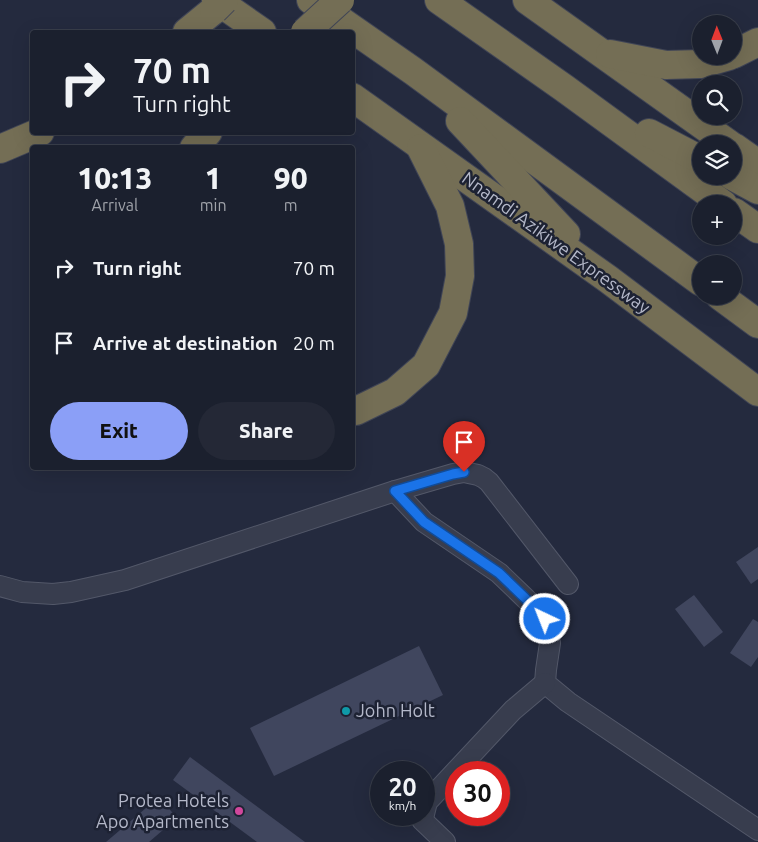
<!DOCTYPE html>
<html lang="en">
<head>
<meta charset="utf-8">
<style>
  body { margin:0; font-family:Ubuntu,sans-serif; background:#242836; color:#f1f3f6; height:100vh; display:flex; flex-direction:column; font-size:19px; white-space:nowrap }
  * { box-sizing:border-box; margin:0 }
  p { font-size:16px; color:#a0a3aa }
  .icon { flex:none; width:28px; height:28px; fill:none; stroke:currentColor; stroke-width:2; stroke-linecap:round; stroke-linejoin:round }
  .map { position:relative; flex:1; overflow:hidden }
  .details { position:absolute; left:30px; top:145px; width:325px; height:325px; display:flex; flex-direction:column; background:#1b202e; border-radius:5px; box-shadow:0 5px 20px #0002,0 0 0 1px #393e4a }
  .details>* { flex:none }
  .guide { position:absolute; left:30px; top:30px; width:325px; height:105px; border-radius:5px; box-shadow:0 5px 20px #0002,0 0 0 1px #393e4a; background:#1b202e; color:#f1f3f6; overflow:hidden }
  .needle { width:32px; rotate:359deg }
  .tools { position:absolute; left:692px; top:15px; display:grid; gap:10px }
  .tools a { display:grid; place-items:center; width:50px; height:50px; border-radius:50%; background:#1b202e; box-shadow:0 5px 20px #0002,0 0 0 1px #393e4a; font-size:25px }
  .speed { position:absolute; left:370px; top:761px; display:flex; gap:10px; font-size:25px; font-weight:700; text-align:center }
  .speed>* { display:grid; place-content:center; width:65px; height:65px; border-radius:50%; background:#1b202e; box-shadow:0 5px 20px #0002,0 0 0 1px #393e4a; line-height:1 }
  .speed small { font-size:12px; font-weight:400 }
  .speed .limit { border:8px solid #d22; background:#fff; color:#111 }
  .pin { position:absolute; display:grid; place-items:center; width:42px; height:42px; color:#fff; margin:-51px -21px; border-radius:50% 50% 50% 0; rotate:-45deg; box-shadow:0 0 5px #0007 }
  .pin .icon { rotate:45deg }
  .me { position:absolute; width:55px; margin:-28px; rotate:317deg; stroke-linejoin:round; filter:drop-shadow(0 0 4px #0008) }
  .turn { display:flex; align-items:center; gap:18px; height:105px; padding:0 20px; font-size:22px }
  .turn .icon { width:65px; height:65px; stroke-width:2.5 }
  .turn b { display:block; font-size:35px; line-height:42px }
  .eta { display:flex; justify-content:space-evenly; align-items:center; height:85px; text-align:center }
  .eta b { font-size:30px; font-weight:800; line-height:35px }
  .action { display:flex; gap:10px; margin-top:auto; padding:10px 20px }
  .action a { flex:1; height:58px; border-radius:30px; background:#8b9ff7; color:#111; font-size:20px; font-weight:800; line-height:58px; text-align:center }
  .action a+a { background:#242836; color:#f1f3f6 }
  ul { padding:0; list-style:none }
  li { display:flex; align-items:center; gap:15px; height:75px; padding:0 20px }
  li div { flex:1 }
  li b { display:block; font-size:19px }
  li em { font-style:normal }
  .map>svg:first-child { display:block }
  .building { fill:#40465e }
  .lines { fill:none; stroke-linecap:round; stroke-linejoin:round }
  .street-casing { stroke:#535869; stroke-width:22 }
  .highway-casing { stroke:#404556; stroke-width:30 }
  .street { stroke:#383d4e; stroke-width:20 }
  .highway { stroke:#746e55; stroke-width:28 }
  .highway-bridge-casing { stroke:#404556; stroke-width:30; stroke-linecap:butt }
  .highway-bridge { stroke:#746e55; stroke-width:28 }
  .route-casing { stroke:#114b97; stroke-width:12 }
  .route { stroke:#1a73e8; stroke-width:9 }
  .culture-dot { fill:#0f9aa8; stroke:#1d2233; stroke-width:2 }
  .hotel-dot { fill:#d1479c; stroke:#1d2233; stroke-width:2 }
  .labels { text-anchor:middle; stroke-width:5; stroke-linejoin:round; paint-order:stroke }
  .street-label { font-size:18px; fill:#b4b8c9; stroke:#1d2233 }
  .poi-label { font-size:18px; fill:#b4b8c9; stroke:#1d2233; text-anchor:start }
</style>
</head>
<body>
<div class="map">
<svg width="758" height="842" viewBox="0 0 758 842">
  <rect width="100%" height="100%" fill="#242a3e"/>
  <!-- building -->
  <g class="building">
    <path d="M758,547V579L751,584L736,562Z"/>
    <path d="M694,595L723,632L704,647L675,609Z"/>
    <path d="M753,619L758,622V657L751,667L730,653Z"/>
    <path d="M419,646L443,695L274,776L250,728Z"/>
    <path d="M190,757L305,842H257L173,780Z"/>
    <path d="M159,797L177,818L149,842H106Z"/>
  </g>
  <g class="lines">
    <!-- street casing -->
    <g class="street-casing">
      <g id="street">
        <path d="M395,491L424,522L499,573L526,599L545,619L550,643L546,670L545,683L568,702L758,830"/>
        <path d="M0,586L22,592L53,594L71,592L125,580L395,491L453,474L464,472L478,475L484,478L489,482L568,584"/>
        <path d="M424,814L427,802L513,710L545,683"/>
        <path d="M423,815L422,820L445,842"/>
      </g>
    </g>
    <!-- highway casing -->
    <g class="highway-casing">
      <g id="highway">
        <path d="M216,0L262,32"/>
        <path d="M311,0L413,71L701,282"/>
        <path d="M439,0L564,88L723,204"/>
        <path d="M527,0L729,144"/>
        <path d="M187,32L214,10"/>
        <path d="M610,54L666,65L701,64L729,56"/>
        <path d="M734,54L758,42"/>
        <path d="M352,97L608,279L758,392"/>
        <path d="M460,121L566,234"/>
        <path d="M649,133L701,160"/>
        <path d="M734,147L758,164"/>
        <path d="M194,148L208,132"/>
        <path d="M0,149L40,132"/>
        <path d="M732,176L758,190"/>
        <path d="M734,212L758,229"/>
        <path d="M720,296L758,324"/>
        <path d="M352,411H356L395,392L426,365L453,313L460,276L459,244L450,206L421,148"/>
      </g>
    </g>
    <!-- street -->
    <use href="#street" class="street"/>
    <!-- highway -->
    <use href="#highway" class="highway"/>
    <!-- highway-bridge casing -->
    <g class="highway-bridge-casing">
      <g id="highway-bridge">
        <path d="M214,10L224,0"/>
        <path d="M305,32L340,0"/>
      </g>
    </g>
    <!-- highway-bridge -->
    <use href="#highway-bridge" class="highway-bridge"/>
  </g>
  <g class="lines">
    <!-- route casing -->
    <g class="route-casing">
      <path id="route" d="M464,472L453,474L395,491L424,522L499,573L526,599L545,619"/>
    </g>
    <!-- route -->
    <use href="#route" class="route"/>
  </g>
  <!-- markers -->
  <circle class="culture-dot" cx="346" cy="711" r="5"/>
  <circle class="hotel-dot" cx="239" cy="811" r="5"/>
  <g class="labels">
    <!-- street labels -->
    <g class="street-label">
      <text transform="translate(556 243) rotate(36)" y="6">Nnamdi Azikiwe Expressway</text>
    </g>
    <!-- poi labels -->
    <g class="poi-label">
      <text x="356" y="717">John Holt</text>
      <text x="229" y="807" text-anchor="end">Protea Hotels<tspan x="229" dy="21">Apo Apartments</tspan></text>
    </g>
  </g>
</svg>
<div class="tools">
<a><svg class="needle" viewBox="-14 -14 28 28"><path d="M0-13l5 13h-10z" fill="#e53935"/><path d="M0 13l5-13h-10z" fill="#a0a3aa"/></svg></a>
<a><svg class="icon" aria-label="search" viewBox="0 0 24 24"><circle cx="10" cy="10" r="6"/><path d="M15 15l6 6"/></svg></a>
<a><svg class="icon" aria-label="layers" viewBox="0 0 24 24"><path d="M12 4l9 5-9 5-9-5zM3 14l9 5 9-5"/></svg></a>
<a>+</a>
<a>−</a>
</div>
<div class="speed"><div>20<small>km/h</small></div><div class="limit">30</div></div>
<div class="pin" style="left:464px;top:472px;background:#d93025"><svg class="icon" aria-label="arrive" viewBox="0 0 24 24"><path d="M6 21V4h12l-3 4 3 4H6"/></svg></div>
<svg class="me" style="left:545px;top:619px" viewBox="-20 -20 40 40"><circle r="17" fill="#1a73e8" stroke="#fff" stroke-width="3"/><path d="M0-11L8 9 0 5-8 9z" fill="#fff"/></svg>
<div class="guide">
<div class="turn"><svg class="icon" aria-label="right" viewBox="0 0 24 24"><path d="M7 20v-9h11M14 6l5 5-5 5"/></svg><div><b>70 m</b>Turn right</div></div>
</div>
<section class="details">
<div class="eta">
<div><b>10:13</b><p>Arrival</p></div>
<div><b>1</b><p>min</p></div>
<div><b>90</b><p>m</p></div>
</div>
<ul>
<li><svg class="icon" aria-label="right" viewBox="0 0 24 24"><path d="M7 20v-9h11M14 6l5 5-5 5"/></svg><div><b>Turn right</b></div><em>70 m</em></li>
<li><svg class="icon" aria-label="arrive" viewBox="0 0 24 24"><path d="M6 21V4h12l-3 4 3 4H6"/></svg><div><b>Arrive at destination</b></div><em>20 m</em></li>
</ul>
<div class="action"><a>Exit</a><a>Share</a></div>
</section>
</div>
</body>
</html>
